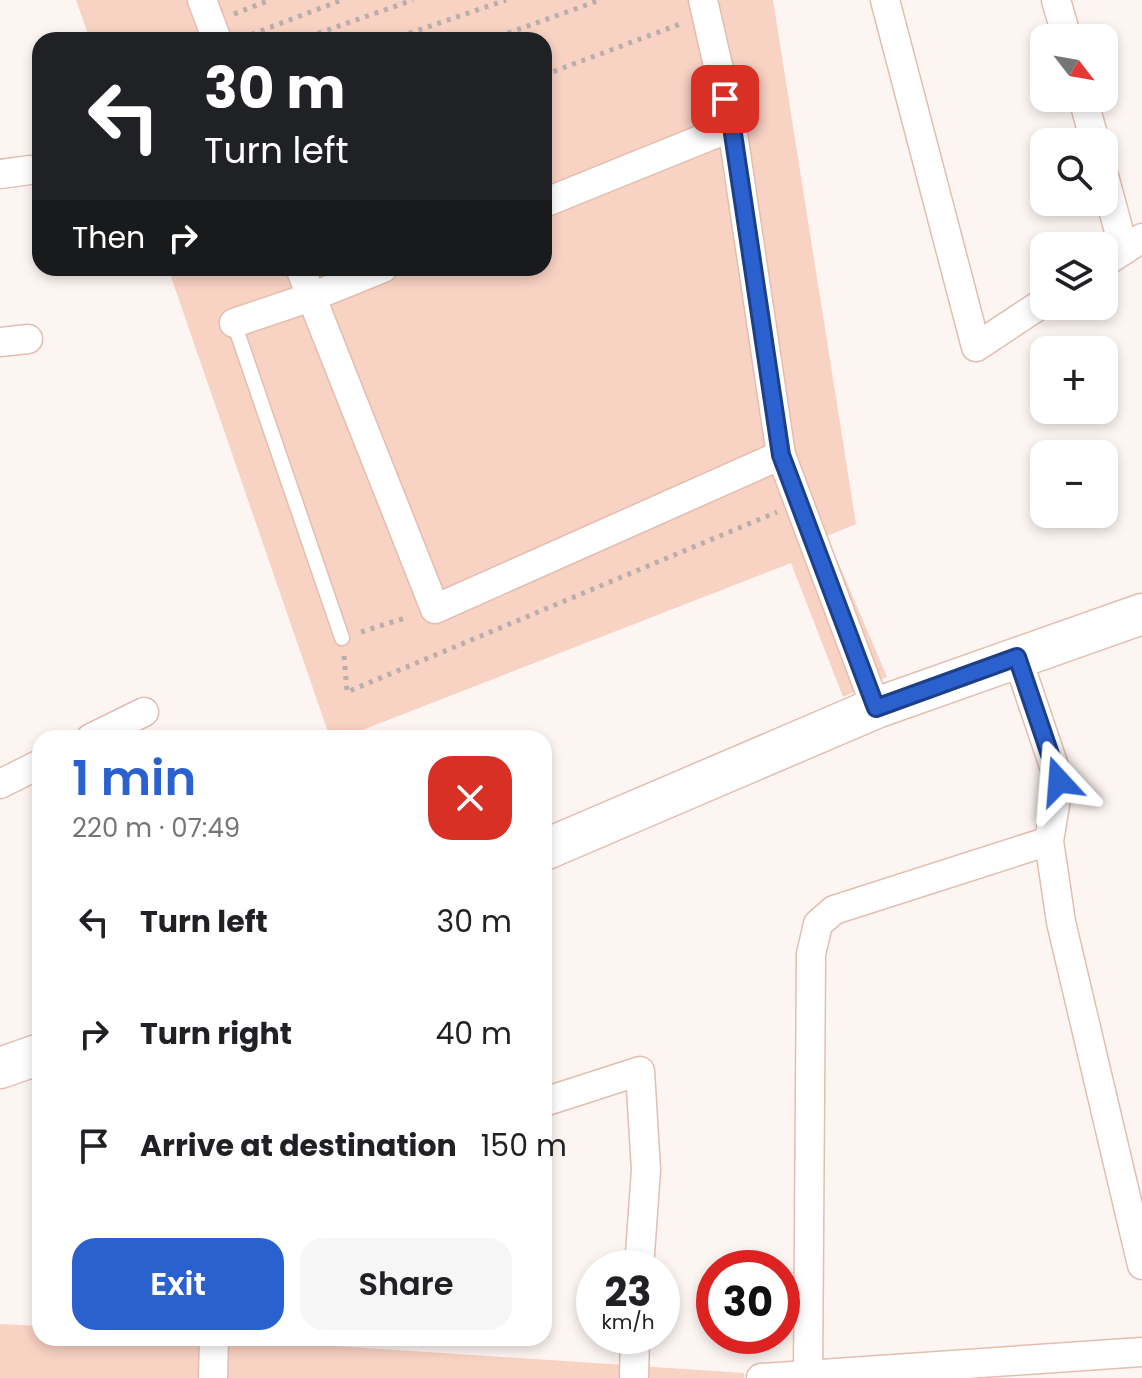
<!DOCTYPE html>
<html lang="en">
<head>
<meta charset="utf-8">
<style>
  body { margin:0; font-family:Poppins,sans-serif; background:#f6f6f6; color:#202124; height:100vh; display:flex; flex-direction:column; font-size:30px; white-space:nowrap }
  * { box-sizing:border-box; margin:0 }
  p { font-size:26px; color:#757577 }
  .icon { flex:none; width:44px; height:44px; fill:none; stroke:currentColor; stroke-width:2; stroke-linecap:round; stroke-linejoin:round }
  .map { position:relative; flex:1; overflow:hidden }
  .panel { position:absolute; left:32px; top:730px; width:520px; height:616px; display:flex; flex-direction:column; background:#fff; border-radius:24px; box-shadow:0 4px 12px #0003 }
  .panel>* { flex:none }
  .top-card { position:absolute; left:32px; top:32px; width:520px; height:244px; border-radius:24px; box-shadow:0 4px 12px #0003; background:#202124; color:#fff; overflow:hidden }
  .needle { width:52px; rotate:121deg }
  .tools { position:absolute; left:1030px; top:24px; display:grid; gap:16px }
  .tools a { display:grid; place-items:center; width:88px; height:88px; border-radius:16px; background:#fff; box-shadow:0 4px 12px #0003; font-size:40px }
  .speed { position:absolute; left:576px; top:1250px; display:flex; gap:16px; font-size:40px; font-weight:700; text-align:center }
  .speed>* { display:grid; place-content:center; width:104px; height:104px; border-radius:50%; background:#fff; box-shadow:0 4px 12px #0003; line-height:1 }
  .speed small { font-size:20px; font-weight:400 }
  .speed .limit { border:12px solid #d22; background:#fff; color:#111 }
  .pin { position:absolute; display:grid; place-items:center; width:68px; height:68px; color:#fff; margin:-34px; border-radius:16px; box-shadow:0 4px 12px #0006 }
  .me { position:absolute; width:88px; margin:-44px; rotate:341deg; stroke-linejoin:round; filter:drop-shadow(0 0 6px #0008) }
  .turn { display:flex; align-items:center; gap:28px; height:168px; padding:0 40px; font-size:36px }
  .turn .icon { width:104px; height:104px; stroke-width:2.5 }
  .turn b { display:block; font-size:56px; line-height:68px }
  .then { display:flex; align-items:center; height:76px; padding:0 40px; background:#0003; gap:16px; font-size:30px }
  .round { display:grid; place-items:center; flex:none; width:84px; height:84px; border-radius:24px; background:#f6f6f6 }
  .headline { display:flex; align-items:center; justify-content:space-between; height:136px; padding:0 40px }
  h1 { font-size:48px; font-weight:600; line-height:60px; color:#2b61cf }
  .primary-button { display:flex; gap:16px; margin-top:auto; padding:16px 40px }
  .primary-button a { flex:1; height:92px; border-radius:24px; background:#2b61cf; color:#fff; font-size:32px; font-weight:600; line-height:92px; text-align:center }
  .primary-button a+a { background:#f6f6f6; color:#202124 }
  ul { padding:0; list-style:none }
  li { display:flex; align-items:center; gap:24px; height:112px; padding:0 40px }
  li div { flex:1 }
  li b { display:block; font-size:30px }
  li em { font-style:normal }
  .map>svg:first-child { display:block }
  .green { fill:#f8d2c3 }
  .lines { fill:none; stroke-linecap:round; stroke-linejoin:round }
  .lane-casing { stroke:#e2beb0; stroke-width:17 }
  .street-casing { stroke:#e2beb0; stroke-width:31 }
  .secondary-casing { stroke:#e2beb0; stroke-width:43 }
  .path { stroke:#b9aeab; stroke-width:5; stroke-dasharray:4 6; stroke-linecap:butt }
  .lane { stroke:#fff; stroke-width:14 }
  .street { stroke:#fff; stroke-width:28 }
  .secondary { stroke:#fff; stroke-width:40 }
  .route-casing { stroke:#1c3f87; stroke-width:20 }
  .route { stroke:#2b61cf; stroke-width:14 }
</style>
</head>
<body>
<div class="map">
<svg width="1142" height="1378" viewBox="0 0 1142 1378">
  <rect width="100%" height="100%" fill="#fdf5f2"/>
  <!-- green -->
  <g class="green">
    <path d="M76,0H773L856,524L827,536L887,677L843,697L791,563L342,738H330L168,268H544V40H90Z"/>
    <path d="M0,1324L40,1326V1338H218L744,1373V1378H0Z"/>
  </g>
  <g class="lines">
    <!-- lane casing -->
    <g class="lane-casing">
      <path id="lane" d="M234,323L342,638"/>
    </g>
    <!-- street casing -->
    <g class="street-casing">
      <g id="street">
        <path d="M202,0L217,40"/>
        <path d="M703,0L732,127L781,455L876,708"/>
        <path d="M885,0L976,347L1044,302"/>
        <path d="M1056,0L1067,38"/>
        <path d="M1083,98L1095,142"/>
        <path d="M0,174L30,170"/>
        <path d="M1104,176L1124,250"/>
        <path d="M544,203L732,127"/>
        <path d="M1104,263L1142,238"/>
        <path d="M300,268L435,609L781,455"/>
        <path d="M234,323L311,297L383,268"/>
        <path d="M0,342L28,339"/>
        <path d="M1017,657L1059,781L1049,841L1061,922L1142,1265"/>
        <path d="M91,738L144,712"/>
        <path d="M0,784L40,764"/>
        <path d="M544,1102L640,1071L646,1170L639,1268"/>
        <path d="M808,1376L811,954L818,924L834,910L1049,841"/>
        <path d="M213,1378L214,1338"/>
        <path d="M634,1378L635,1336"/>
        <path d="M761,1378L1142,1352"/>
      </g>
    </g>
    <!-- secondary casing -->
    <g class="secondary-casing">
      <g id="secondary">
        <path d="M544,850L876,708L1142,614"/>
        <path d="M0,1068L40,1054"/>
      </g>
    </g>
    <!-- path -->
    <g class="path">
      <path d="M234,14L270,0"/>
      <path d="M242,38L342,0"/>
      <path d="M299,40L413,0"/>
      <path d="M390,40L506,0"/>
      <path d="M489,40L600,0"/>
      <path d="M544,75L683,23"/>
      <path d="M361,632L408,617"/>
      <path d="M344,656L347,692L777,512"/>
    </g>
    <!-- lane -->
    <use href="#lane" class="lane"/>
    <!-- street -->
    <use href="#street" class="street"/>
    <!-- secondary -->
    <use href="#secondary" class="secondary"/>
  </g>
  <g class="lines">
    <!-- route casing -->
    <g class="route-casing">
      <path id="route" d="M725,99L732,127L781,455L876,708L1017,657L1059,781"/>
    </g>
    <!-- route -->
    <use href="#route" class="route"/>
  </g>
</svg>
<div class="tools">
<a><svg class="needle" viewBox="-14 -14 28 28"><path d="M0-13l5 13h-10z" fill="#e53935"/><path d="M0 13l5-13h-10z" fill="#757577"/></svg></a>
<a><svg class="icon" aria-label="search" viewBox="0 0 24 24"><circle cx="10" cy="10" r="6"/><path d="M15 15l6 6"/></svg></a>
<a><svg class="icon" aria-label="layers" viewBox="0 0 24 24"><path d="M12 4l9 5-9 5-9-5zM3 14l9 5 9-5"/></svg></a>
<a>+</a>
<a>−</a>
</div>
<div class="speed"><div>23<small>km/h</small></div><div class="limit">30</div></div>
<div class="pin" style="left:725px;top:99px;background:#d93025"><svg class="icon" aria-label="arrive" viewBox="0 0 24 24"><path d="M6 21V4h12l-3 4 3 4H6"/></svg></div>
<svg class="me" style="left:1059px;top:781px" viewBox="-20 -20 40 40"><path d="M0-17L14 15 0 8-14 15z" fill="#2b61cf" stroke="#fff" stroke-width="4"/></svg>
<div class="top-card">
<div class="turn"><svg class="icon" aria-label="left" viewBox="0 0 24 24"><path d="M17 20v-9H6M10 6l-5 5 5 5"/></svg><div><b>30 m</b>Turn left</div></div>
<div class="then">Then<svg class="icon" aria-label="right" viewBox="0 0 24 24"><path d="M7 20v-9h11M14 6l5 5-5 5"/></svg></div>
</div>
<section class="panel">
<div class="headline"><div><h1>1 min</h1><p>220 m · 07:49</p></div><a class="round" style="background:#d93025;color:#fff"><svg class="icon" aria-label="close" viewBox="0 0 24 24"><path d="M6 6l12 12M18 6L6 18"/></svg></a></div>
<ul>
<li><svg class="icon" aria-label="left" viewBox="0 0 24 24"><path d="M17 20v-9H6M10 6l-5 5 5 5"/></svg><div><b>Turn left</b></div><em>30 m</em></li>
<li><svg class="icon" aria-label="right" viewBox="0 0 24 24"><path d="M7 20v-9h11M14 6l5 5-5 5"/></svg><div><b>Turn right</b></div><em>40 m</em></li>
<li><svg class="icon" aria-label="arrive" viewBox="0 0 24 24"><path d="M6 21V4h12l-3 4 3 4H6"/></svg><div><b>Arrive at destination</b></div><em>150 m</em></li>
</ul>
<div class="primary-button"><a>Exit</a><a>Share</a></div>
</section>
</div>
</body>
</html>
